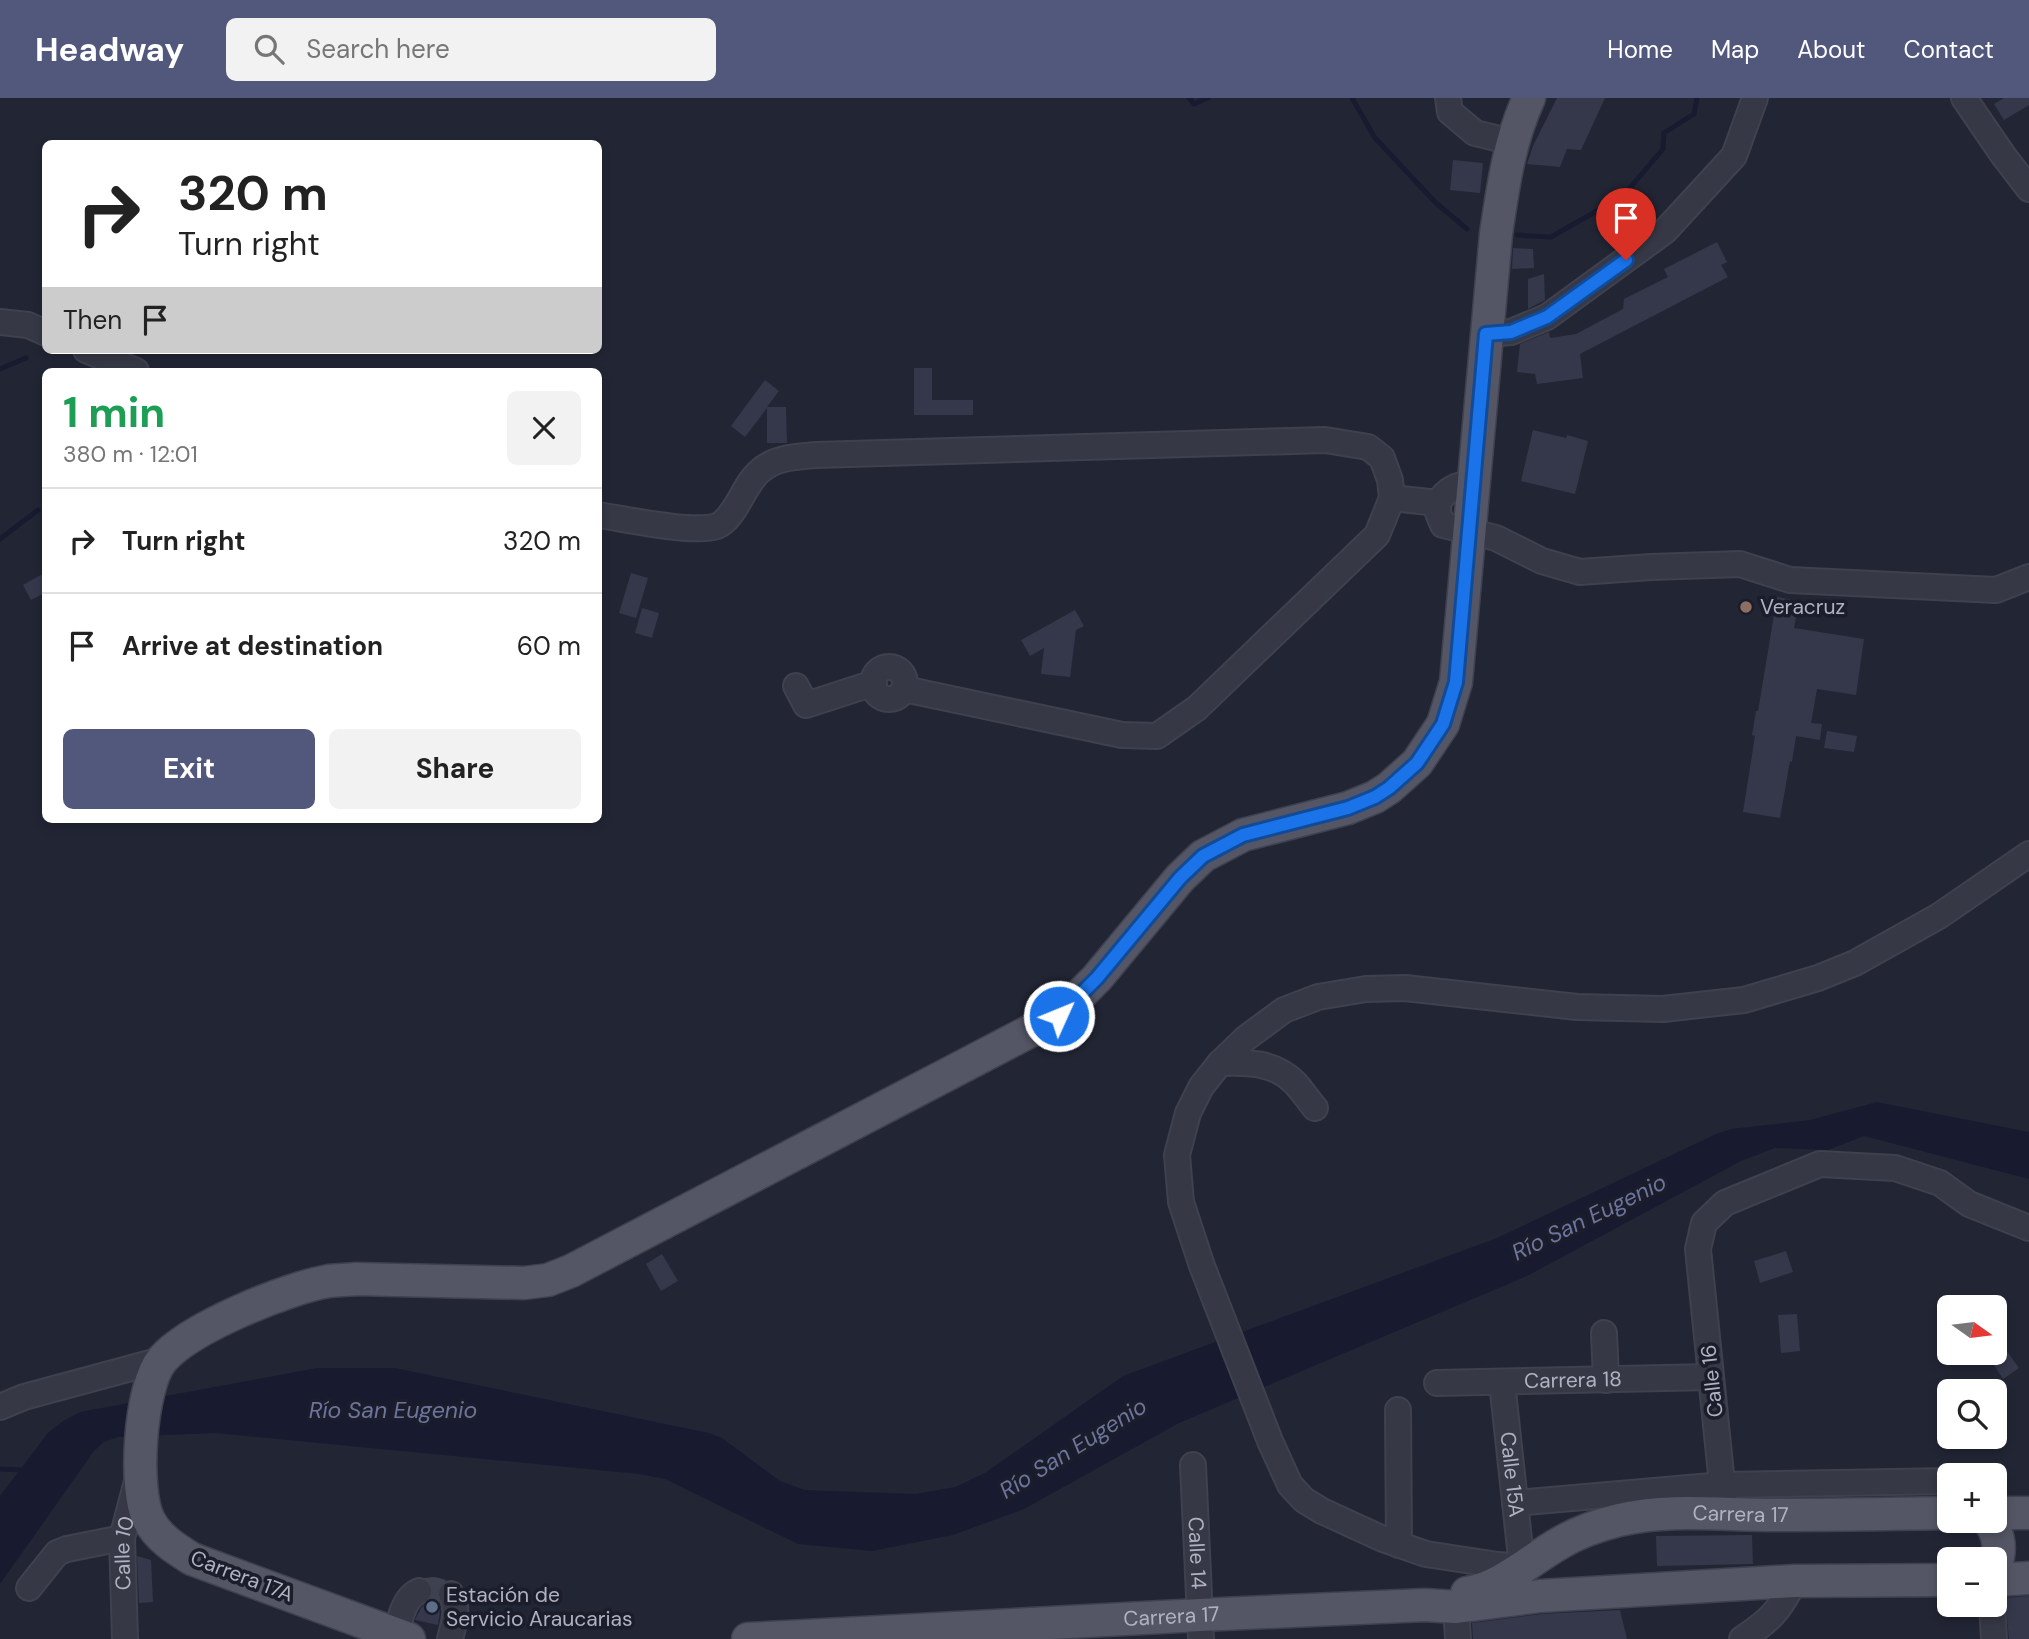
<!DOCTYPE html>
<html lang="en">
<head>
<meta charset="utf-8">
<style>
  body { margin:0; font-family:"DM Sans",sans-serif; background:#f2f2f2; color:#222; height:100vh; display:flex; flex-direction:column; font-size:26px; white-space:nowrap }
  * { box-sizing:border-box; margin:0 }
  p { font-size:23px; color:#767676 }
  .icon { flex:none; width:38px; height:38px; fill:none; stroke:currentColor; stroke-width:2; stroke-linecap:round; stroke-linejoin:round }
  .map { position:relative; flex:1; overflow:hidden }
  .details { position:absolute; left:42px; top:270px; width:560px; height:455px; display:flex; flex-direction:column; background:#fff; border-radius:10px; box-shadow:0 4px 10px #0003 }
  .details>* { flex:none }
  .banner { position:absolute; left:42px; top:42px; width:560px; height:214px; border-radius:10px; box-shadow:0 4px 10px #0003; background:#fff; color:#222; overflow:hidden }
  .needle { width:46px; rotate:104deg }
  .fabs { position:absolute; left:1937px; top:1197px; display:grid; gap:14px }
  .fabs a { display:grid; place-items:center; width:70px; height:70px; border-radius:10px; background:#fff; box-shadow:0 4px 10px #0003; font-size:35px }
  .pin { position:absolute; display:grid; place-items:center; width:60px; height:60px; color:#fff; margin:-72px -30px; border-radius:50% 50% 50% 0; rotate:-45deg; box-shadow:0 0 7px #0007 }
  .pin .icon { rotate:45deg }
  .me { position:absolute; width:77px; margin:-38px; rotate:46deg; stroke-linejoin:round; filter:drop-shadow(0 0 5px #0008) }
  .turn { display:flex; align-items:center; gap:24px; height:147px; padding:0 21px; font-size:32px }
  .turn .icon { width:91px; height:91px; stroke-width:2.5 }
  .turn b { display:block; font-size:49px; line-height:60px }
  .then { display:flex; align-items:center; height:66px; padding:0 21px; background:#0003; gap:14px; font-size:26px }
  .round { display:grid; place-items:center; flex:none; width:74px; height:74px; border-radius:10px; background:#f2f2f2 }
  .summary { display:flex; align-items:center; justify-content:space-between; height:119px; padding:0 21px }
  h1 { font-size:42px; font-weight:700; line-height:52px; color:#1e9e55 }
  .action { display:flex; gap:14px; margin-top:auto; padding:14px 21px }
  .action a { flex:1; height:80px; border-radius:10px; background:#52577c; color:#fff; font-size:28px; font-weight:700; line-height:80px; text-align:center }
  .action a+a { background:#f2f2f2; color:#222 }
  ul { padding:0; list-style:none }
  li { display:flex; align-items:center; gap:21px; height:105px; padding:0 21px; border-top:2px solid #e0e0e0 }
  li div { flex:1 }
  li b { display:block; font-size:26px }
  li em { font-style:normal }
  header { display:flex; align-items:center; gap:42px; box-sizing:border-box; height:98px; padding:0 35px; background:#52577c; color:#fff }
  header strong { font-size:33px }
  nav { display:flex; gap:38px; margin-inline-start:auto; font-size:24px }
  .search { width:490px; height:63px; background:#f2f2f2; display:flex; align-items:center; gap:18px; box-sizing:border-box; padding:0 24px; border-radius:10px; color:#767676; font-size:26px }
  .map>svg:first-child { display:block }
  .water { fill:#181b30 }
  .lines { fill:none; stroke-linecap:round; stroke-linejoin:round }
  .stream { stroke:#181b30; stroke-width:5 }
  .building { fill:#35384b }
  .minor-tunnel { stroke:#3e4150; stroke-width:24; stroke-dasharray:24 12; stroke-linecap:butt }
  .minor-casing { stroke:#3f414f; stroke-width:28 }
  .major-casing { stroke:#3f414f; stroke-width:35 }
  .minor { stroke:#363845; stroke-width:24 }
  .major { stroke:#545665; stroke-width:32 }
  .route-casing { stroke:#114b97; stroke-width:18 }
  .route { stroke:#1a73e8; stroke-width:12 }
  .education-dot { fill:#8d6e63; stroke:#1b1d2a; stroke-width:2.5 }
  .service-dot { fill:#5c6f8a; stroke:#1b1d2a; stroke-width:2.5 }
  .labels { text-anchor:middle; stroke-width:7; stroke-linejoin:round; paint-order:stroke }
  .poi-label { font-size:21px; fill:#b0b2c2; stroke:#1b1d2a; text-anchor:start }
  .street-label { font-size:21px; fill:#b0b2c2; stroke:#1b1d2a }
  .water-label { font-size:23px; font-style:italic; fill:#6d749d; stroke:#1b1d2a }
</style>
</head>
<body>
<header>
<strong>Headway</strong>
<div class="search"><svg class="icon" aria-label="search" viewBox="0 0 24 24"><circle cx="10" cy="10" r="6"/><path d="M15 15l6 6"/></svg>Search here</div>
<nav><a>Home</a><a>Map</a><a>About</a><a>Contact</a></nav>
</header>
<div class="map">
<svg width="2029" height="1541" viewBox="0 0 2029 1541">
  <rect width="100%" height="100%" fill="#222534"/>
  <!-- water -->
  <path class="water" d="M1877,1004L2029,1034V1081L1864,1038L1828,1052L1775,1050L1741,1063L1527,1178L1179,1325L1024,1411L953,1437L872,1453L798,1446L665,1381L639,1376L215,1335L118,1339L104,1344L94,1353L0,1486V1398L48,1335L63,1323L80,1314L317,1270H395L709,1335L722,1340L780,1383L805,1392L916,1396L955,1389L985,1375L1123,1278L1497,1140L1716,1036L1731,1031L1810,1022Z"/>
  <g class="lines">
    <!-- stream -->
    <g class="stream">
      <path d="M1189,0L1194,6L1208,0"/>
      <path d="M1352,0L1375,40L1435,104L1467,131"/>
      <path d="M1517,137L1551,139L1623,98L1663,51L1664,35L1694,16L1697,0"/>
      <path d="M0,271L26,260"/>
      <path d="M0,441L38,412"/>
      <path d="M0,1371L25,1372"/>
    </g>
  </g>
  <!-- building -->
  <g class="building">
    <path d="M1557,0H1605L1581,52L1567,51L1560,69L1527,66L1533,48Z"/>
    <path d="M2004,0H2029V7L2004,22L1994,6Z"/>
    <path d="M1453,62L1483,65L1480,95L1450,92Z"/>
    <path d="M1717,144L1727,164L1721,167L1728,179L1580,256L1583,280L1537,286L1535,276L1517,274L1520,246L1549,234L1550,240L1576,236L1623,211L1624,201L1668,179L1664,171Z"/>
    <path d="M1513,150L1533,151L1534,170L1512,171Z"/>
    <path d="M1544,176L1545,202L1528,211V181Z"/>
    <path d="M914,270H932V302H973V317H914Z"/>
    <path d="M765,282L779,293L767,309H786L787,345H767V310L745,339L731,328Z"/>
    <path d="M1533,332L1566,340L1567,337L1588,343L1575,396L1521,383Z"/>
    <path d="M46,474V494L31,502L23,487Z"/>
    <path d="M631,475L648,480L636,520L619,515Z"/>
    <path d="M1777,499L1799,503L1794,530L1864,541L1856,597L1817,591L1811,625L1822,626L1820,642L1796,638L1792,664L1790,663L1780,720L1743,714L1755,638L1752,637L1756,613H1758Z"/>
    <path d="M642,510L659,515L652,540L635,535Z"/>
    <path d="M1075,512L1084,528L1076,532L1070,579L1041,576L1044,550L1030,558L1021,542Z"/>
    <path d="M1827,633L1857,638L1854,654L1824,650Z"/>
    <path d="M1786,1153L1793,1174L1760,1185L1754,1163Z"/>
    <path d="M662,1156L678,1183L661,1193L646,1166Z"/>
    <path d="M1797,1216L1800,1253L1781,1255L1778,1217Z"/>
    <path d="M1995,1236L2019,1270L2003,1281L1986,1255H1995Z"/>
    <path d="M1752,1437L1753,1466L1657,1468L1656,1438Z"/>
    <path d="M137,1458L151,1462L153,1504L139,1505Z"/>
    <path d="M428,1481L442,1484L436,1494L440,1513L438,1527L415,1522L421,1510L432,1499L434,1492Z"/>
    <path d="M2029,1498V1541H2009L2005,1500Z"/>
    <path d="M1620,1512L1627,1541H1473L1472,1525L1542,1516Z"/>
  </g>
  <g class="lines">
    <!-- minor-tunnel -->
    <path class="minor-tunnel" d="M419,1493L434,1491L451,1496"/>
    <!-- minor casing -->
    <g class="minor-casing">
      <g id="minor">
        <path d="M1448,0L1450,14L1475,35L1512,44"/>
        <path d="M1964,0L2003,57L2029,91"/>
        <path d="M0,224L28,227L46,235"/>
        <path d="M1486,236L1511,234L1547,219L1665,133L1734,58L1755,0"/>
        <path d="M86,252L136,273"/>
        <path d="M1392,400L1438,405C1447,390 1457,387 1473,385"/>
        <path d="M1438,405V415L1443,427L1496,440L1542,463L1580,474L1651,469L1740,466L1790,482L1996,492L2029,479"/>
        <path d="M598,417C626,421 693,436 717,428C735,421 744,386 760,373C776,359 796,359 816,357L1325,342L1368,349L1382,360L1390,382L1392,400L1377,437L1197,610L1157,638L1122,637L904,591"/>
        <circle cx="889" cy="585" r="16"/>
        <path d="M796,588L806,607L874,585"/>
        <path d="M1220,965C1247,964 1274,964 1294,984C1302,992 1308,1002 1315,1010"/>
        <path d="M1604,1235L1606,1282"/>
        <path id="s1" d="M1502,1284L1522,1469L1498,1467L1426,1456L1383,1441L1322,1413L1304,1402L1290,1387L1270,1343L1202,1168L1181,1104L1177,1057L1188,1015L1201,989L1220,965L1246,940L1284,912L1318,899L1366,891L1405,890L1577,909L1663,911L1744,902L1818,880L1855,865L1939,818L2029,756"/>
        <path id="s2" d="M1437,1285L1711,1279"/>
        <path d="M0,1309L24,1299L161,1262"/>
        <path d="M1398,1312L1399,1447"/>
        <path id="s3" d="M1193,1367L1201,1541"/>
        <path d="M1515,1405L1723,1387L1950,1383"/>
        <path d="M1725,1415L1698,1151L1704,1125L1725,1105L1820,1066L1895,1070L1940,1085L1969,1106L2029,1130"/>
        <path d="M29,1490L57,1455L67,1451L122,1440"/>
        <path d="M1992,1507L1994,1541"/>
        <path d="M1456,1509L1458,1541"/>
        <path id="s4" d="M125,1541L122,1440L137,1383"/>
        <path d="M397,1541C398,1525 403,1500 419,1493"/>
        <path d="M450,1541C454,1526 459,1510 451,1496"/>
        <path d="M1742,1541C1769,1523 1780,1513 1794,1483"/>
      </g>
    </g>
    <!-- major casing -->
    <g class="major-casing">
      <g id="major">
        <path d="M1995,1415H2029"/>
        <path d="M1989,1423C2000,1437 2001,1453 1995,1470"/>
        <path d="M1995,1482L2029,1480"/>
        <path id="s5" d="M1467,1495C1502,1489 1530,1462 1560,1445C1578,1434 1599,1427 1619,1422C1670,1410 1722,1417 1774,1417C1832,1417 1891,1416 1950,1415"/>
        <path d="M409,1541L192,1461C176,1451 158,1440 149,1422C133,1392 140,1288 162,1262C189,1230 287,1190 329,1183C338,1182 347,1182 356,1181L524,1185L548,1182L571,1173L1059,918L1097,880L1180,780L1203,758L1243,737L1348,710L1375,699L1389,690L1417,665L1443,626L1456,584L1496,136C1503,89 1509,43 1529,0"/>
        <path id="s6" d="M748,1541L1200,1517L1425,1507L1456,1509L1540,1498L1794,1483L1950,1482"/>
      </g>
    </g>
    <!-- minor -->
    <use href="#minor" class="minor"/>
    <!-- major -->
    <use href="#major" class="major"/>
  </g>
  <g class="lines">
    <!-- route casing -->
    <g class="route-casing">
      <path id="route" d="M1059,918L1097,880L1180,780L1203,758L1243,737L1348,710L1375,699L1389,690L1417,665L1443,626L1456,584L1486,236L1511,234L1547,219L1626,162"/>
    </g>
    <!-- route -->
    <use href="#route" class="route"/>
  </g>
  <!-- markers -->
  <circle class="education-dot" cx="1746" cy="509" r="7"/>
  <circle class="service-dot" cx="432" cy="1509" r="7"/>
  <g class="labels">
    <!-- poi labels -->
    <g class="poi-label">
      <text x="1760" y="516">Veracruz</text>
      <text x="446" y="1504">Estación de<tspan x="446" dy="24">Servicio Araucarias</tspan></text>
    </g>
    <!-- street labels -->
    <g class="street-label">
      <text dy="7" stroke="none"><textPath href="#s2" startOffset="136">Carrera 18</textPath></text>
      <text transform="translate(1712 1283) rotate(-96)" y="7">Calle 16</text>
      <text dy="7" stroke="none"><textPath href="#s1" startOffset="93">Calle 15A</textPath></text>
      <text dy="7" stroke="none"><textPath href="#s5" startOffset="292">Carrera 17</textPath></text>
      <text dy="7" stroke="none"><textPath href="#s3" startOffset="88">Calle 14</textPath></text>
      <text dy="7" stroke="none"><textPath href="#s4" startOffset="86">Calle 10</textPath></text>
      <text transform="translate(242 1478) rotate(21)" y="7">Carrera 17A</text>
      <text dy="7" stroke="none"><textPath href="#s6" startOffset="424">Carrera 17</textPath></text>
    </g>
    <!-- water labels -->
    <g class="water-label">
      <text transform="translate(1589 1119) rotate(-26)" y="8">Río San Eugenio</text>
      <text x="393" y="1320">Río San Eugenio</text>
      <text transform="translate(1073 1350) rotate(-32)" y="8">Río San Eugenio</text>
    </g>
  </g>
</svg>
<div class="fabs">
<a><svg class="needle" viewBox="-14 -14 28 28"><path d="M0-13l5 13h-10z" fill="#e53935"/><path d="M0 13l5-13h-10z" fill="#767676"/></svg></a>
<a><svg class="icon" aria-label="search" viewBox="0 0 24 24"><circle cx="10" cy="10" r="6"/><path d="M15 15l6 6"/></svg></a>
<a>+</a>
<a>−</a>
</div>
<div class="pin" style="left:1626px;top:162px;background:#d93025"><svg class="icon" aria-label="arrive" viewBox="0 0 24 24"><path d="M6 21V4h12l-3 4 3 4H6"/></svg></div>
<svg class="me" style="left:1059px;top:918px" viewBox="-20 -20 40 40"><circle r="17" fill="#1a73e8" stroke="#fff" stroke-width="3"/><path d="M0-11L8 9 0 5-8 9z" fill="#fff"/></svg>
<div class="banner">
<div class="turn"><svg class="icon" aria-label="right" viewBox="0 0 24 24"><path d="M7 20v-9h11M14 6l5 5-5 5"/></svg><div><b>320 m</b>Turn right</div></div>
<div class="then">Then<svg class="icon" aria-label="arrive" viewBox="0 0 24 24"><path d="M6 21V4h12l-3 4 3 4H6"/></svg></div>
</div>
<section class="details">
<div class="summary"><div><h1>1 min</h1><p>380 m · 12:01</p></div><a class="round"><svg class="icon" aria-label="close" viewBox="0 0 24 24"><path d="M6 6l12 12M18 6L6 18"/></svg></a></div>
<ul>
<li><svg class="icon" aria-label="right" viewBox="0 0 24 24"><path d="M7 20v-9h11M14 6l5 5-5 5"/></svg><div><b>Turn right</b></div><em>320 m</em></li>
<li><svg class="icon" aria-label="arrive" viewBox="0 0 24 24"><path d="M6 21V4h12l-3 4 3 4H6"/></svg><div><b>Arrive at destination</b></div><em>60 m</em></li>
</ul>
<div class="action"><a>Exit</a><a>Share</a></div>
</section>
</div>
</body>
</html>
